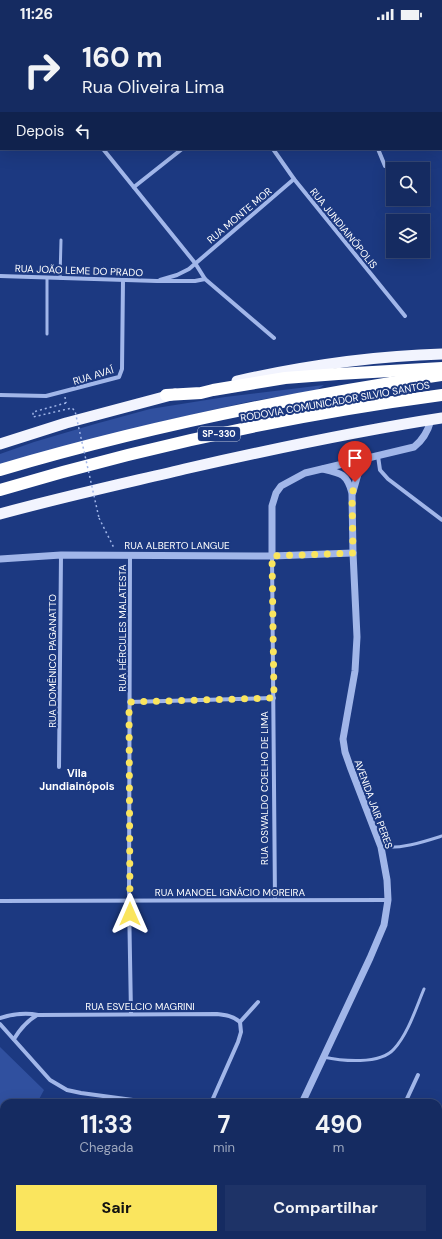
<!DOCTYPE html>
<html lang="pt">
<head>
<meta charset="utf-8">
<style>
  body { margin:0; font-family:"DM Sans",sans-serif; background:#1e3367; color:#f1f3f6; height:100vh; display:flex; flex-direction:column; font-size:15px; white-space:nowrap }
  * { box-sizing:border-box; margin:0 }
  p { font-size:13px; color:#9da7bd }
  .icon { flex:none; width:22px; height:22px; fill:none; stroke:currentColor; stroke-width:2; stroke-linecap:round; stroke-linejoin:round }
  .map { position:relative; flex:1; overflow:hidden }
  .sheet { position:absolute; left:0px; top:1071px; width:442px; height:140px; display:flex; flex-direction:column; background:#152b61; border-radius:12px 12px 0 0; box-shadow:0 4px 16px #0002,0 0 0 1px #344776 }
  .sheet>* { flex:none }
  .banner { position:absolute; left:0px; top:0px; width:442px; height:122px; box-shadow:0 4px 16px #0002,0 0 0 1px #344776; background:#152b61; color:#f1f3f6; overflow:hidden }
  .fabs { position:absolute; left:386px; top:134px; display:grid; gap:8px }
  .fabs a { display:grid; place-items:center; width:44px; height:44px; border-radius:0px; background:#152b61; box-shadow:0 4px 16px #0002,0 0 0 1px #344776; font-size:20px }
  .pin { position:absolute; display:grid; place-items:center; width:34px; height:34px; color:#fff; margin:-41px -17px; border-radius:50% 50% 50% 0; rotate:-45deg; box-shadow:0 0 4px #0007 }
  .pin .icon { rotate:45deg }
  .me { position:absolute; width:44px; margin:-22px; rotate:0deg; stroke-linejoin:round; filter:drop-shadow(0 0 3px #0008) }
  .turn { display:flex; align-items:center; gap:14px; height:84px; padding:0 16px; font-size:18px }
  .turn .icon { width:52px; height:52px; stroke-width:2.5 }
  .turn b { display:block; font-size:28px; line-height:34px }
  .then { display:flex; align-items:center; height:38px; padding:0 16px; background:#0003; gap:8px; font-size:15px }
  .eta { display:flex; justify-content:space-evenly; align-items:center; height:68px; text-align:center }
  .eta b { font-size:24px; font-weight:700; line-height:28px }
  .primary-button { display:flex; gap:8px; margin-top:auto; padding:8px 16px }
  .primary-button a { flex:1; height:46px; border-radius:0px; background:#fae55e; color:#111; font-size:16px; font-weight:700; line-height:46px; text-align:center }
  .primary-button a+a { background:#1e3367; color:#f1f3f6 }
  .status { display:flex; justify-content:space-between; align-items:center; height:28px; padding:0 20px; background:#152b61; direction:ltr }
  .status svg { height:11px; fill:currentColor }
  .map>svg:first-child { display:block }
  .green { fill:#30509f }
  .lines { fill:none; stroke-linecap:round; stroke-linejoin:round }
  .path { stroke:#a1b6e9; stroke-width:1.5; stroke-dasharray:2 3; stroke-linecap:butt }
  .service { stroke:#a1b6e9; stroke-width:3 }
  .minor { stroke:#a1b6e9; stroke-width:4 }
  .tertiary { stroke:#a1b6e9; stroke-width:7 }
  .trunk { stroke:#f2f4fe; stroke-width:11 }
  .motorway { stroke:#fff; stroke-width:12 }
  .path-bridge { stroke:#a1b6e9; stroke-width:1.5; stroke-dasharray:2 3; stroke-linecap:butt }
  .route { stroke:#fae55e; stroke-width:7; stroke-dasharray:0 12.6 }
  .labels { text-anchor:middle; stroke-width:4; stroke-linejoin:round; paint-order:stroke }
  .shield { fill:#1c3981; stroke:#bbc4d9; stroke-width:1 }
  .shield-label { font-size:9px; font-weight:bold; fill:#fff }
  .street-label { font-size:10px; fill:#fff; stroke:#1c3981 }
  .neighbourhood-label { font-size:11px; font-weight:bold; fill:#fff; stroke:#1c3981 }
</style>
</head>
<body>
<div class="status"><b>11:26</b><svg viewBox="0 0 49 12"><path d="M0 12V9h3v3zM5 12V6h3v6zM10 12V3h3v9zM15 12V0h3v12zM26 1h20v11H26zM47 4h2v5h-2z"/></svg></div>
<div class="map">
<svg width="442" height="1211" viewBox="0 0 442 1211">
  <rect width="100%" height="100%" fill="#1c3981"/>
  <!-- green -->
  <g class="green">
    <path d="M324,357L317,362L252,373L155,395L0,437V426L34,414L95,396L150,381L225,369Z"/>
    <path d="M0,1019L44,1062L37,1075H4V1119L0,1115Z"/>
  </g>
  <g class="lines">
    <!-- path -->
    <g class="path">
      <path d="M65,369L66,375"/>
      <path d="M99,490L114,520"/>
    </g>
    <!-- service -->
    <g class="service">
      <path d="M47,250V306"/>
      <path d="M60,250L61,212"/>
      <path d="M382,819C402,821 423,814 442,808"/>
      <path d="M323,1029C342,1033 380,1037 394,1021C408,1006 416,980 424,961"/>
      <path d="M0,1186L4,1166"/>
      <path d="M250,1207V1211"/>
    </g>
    <!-- minor -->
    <g class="minor">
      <path d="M177,0L178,1"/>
      <path d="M4,1L5,0"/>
      <path d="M441,30L442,29"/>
      <path d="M441,101L442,102"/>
      <path d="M103,121L195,235L205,251L274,310"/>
      <path d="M273,121L294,151L405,288"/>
      <path d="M378,121L385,138"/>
      <path d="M134,159L182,121"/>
      <path d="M0,248L157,253H195L205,251"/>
      <path d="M160,252L177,247L189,241L294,151"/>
      <path d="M0,367L46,368L119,349L122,341L123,252"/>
      <path d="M378,428L380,442L388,451L442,492"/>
      <path d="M130,527L129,872L131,986"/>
      <path d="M272,528L275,872"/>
      <path d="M129,674L274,670"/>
      <path d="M59,739L61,527"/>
      <path d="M0,873L388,872"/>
      <path d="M0,990C13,986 24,984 38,987L217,986C226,987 233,988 240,994"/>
      <path d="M240,994L258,974"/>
      <path d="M0,996L50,1052L67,1062L81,1065L155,1075"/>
      <path d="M14,1011C20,1001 27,993 37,987"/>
      <path d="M165,1075H211"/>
      <path d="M211,1075L238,1014L241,1004L240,994"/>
      <path d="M405,1075L418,1047"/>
      <path d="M115,1211V1207"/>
    </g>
    <!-- tertiary -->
    <g class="tertiary">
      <path d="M323,441C341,445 347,446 352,465"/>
      <path d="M272,528V478L276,465L281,458L305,445L414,419C423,412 428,403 431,392"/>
      <path d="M0,531L61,527L272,528L353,525"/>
      <path d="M302,1075L370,930L384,897L388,872L387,852L381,819L351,741L345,724L343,711L355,643L357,609L353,525L352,467L358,446L363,437L369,430"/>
      <path d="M0,1124L4,1127"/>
      <path d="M363,1207L382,1211"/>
    </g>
    <!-- trunk -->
    <g class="trunk">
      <path d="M237,353C304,338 373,328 442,326"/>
      <path d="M0,416L66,395L175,366"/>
      <path d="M0,486C62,469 126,455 189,440C273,421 357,403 442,390"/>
    </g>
    <!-- motorway -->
    <g class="motorway">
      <path d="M166,367L201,365L213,362L285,350L338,346L442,340"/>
      <path d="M0,442C145,399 293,369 442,347"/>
      <path d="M0,462C144,419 292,387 442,367"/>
    </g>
    <!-- path-bridge -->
    <path class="path-bridge" d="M66,375L33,384V389L72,380L75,383L99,490"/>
  </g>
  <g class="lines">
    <!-- route -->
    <path class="route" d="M130,886L129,674L274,670L272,528L353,525L352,467L355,454"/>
  </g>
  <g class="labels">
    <!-- shield labels -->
    <rect class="shield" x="198" y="399" width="42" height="14" rx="3"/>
    <g class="shield-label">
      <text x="219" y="409">SP-330</text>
    </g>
    <!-- street labels -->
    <g class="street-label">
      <text transform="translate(239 187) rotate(-40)" y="4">RUA MONTE MOR</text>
      <text transform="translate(344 200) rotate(51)" y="4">RUA JUNDIAINÓPOLIS</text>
      <text transform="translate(79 242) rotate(2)" y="4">RUA JOÃO LEME DO PRADO</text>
      <text transform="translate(93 347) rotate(-17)" y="4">RUA AVAÍ</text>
      <text transform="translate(335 373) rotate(-10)" y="4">RODOVIA COMUNICADOR SILVIO SANTOS</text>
      <text x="177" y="521">RUA ALBERTO LANGUE</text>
      <text transform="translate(122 600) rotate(-90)" y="4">RUA HÉRCULES MALATESTA</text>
      <text transform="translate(52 633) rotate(-90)" y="4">RUA DOMÊNICO PAGANATTO</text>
      <text transform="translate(264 760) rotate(-90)" y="4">RUA OSWALDO COELHO DE LIMA</text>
      <text transform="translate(374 776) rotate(70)" y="4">AVENIDA JAIR PERES</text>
      <text x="230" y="868">RUA MANOEL IGNÁCIO MOREIRA</text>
      <text x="140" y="982">RUA ESVELCIO MAGRINI</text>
    </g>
    <!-- neighbourhood labels -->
    <g class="neighbourhood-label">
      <text x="77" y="749">Vila<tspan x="77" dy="13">Jundiainópois</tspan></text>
    </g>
  </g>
</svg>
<div class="fabs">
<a><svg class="icon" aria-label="search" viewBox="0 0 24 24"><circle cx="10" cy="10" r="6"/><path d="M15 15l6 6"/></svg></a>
<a><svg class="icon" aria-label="layers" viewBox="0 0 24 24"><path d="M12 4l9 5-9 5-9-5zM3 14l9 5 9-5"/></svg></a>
</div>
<div class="pin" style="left:355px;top:454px;background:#d93025"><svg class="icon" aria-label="arrive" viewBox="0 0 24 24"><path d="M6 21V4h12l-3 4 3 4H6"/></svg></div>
<svg class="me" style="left:130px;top:886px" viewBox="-20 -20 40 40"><path d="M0-17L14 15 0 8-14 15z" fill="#fae55e" stroke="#fff" stroke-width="4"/></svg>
<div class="banner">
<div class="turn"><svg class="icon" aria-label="right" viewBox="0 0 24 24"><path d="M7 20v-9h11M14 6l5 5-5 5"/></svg><div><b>160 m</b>Rua Oliveira Lima</div></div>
<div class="then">Depois<svg class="icon" aria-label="left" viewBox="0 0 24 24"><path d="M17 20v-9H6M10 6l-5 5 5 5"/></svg></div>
</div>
<section class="sheet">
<div class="eta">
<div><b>11:33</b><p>Chegada</p></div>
<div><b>7</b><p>min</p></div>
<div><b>490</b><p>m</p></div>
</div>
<div class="primary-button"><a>Sair</a><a>Compartilhar</a></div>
</section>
</div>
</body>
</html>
